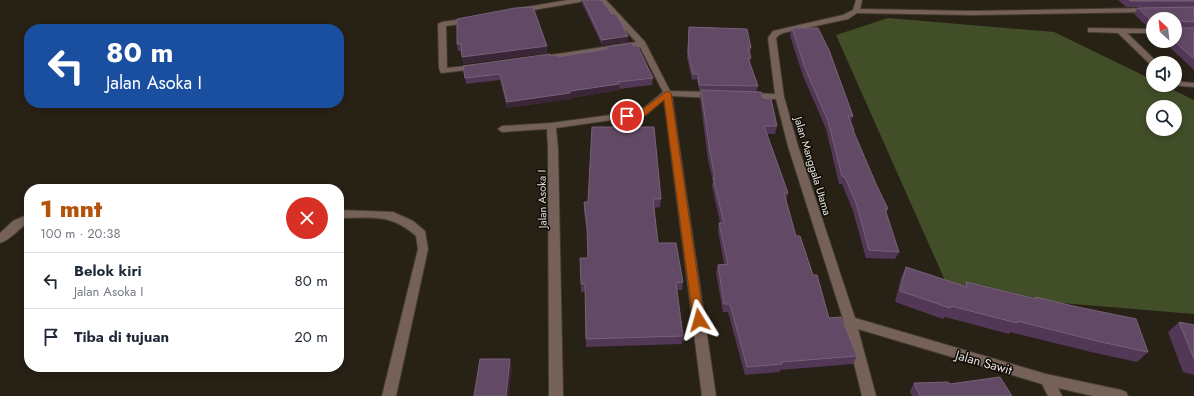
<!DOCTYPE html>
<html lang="id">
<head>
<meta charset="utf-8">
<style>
  body { margin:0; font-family:Jost,sans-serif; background:#f6f6f7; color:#1f2937; height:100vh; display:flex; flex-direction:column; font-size:15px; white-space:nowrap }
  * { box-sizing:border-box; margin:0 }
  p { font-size:13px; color:#747a83 }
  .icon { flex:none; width:22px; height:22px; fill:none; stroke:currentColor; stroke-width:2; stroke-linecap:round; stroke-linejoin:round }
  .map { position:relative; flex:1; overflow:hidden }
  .sheet { position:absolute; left:24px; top:184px; width:320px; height:188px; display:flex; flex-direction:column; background:#fff; border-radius:16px; box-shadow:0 2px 6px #0003 }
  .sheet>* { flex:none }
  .hud { position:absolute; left:24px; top:24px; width:320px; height:84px; border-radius:16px; box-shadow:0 2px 6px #0003; background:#1a4fa0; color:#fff; overflow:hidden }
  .needle { width:26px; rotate:333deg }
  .tools { position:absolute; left:1146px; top:12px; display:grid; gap:8px }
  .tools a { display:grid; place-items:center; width:36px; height:36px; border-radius:50%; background:#fff; box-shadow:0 2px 6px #0003; font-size:20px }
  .pin { position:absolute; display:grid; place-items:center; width:34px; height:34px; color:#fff; margin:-17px; border:2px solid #fff; border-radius:50%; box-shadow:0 1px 4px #0007 }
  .me { position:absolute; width:44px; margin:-22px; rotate:352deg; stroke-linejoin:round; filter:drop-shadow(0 0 3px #0008) }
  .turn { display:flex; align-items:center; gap:14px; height:84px; padding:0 16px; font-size:18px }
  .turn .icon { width:52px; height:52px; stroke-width:2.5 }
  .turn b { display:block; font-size:28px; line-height:34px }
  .round { display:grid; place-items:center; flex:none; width:42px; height:42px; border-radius:21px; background:#f6f6f7 }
  .summary { display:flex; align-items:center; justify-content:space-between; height:68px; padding:0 16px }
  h1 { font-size:24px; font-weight:800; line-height:30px; color:#b45309 }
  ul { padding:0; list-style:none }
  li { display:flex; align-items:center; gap:12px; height:56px; padding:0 16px; border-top:1px solid #e0e1e3 }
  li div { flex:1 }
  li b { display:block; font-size:15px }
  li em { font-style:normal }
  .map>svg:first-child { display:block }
  .green { fill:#414e27; fill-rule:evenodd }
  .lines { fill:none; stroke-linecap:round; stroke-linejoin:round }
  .minor-casing { stroke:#433c31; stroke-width:2 }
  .minor { fill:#766158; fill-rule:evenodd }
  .wall { fill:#523757 }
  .shaded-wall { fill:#3b2637 }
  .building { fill:#624965; stroke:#776278 }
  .route { fill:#b45309; stroke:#753606 }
  .labels { text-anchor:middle; stroke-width:3; stroke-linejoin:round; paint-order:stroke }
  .street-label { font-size:11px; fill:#e7e3db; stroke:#0e0b06 }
  .near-street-label { font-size:13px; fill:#e7e3db; stroke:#0e0b06 }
</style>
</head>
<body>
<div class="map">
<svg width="1194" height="396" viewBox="0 0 1194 396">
  <rect width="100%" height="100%" fill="#282115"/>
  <!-- green -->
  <path class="green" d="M888,18L1054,32L1153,80V85H1163L1194,100V314L951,294L836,35ZM1153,107H1175V129H1153Z"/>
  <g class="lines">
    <!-- minor casing -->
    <g class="minor-casing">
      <g id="minor">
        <path d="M568,0H583L580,2L521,12L517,10L521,8Z"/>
        <path d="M599,0H606L645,42L670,91L713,92L717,95L713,98L672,96L716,396H702L664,100L646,115L556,128L558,149L563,396H549L548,149L547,129L502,132L498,129L502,126L551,123L640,111L663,92L640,47L541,60V56H544L636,42Z"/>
        <path d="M856,0H862L860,9L972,11L1150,8L1154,10L1150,12L972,15L857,13L848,19L783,33L779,35L776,38L784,97L798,146L855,318L1046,374L1121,390L1126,392L1128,396H1093L1058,388L1062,396H1048L1042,384L858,329L876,396H862L844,322L788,146L776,99H749L745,96L749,93L775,94L768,38L773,31L843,15L853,10Z"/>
        <path d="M470,18L474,20L473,22L446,26L447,68L476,65L480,67L476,69L441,73L439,68L438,24L442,22Z"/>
        <path d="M1088,28L1153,29V33H1127L1158,63H1153V65H1151L1118,33L1091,32H1088Z"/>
        <path d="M1175,79L1183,82L1194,83V87L1181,86L1175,84Z"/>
        <path d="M339,210L393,212L413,221L425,231L428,249L396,396H382L418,249L416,236C390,213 371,218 339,218Z"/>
        <path d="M29,214V222C19,228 11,240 0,243V233L13,221Z"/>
      </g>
    </g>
    <!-- minor -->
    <use href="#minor" class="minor"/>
  </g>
  <!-- wall -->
  <g class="wall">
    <path d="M582,0H601L628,36V42L602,45L582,3Z"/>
    <path d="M1118,0H1194V7H1126Z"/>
    <path d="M1194,7V28H1179H1194V70L1163,41H1175V19H1153V28L1148,27L1134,14L1138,8Z"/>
    <path d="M457,19L547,46V53L463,64L462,51H458L457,44Z"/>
    <path d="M689,27L751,48L750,54L751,58L750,63L758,86L756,92L763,98L777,126L775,134H767L788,193L786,201L796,236L829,318L857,356L853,364L780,370V372L745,375L728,312H723L716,273L718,265L724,264L718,231L719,223H720L712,186L713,181L708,160L700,98L701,90H699L697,79L692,80L687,58Z"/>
    <path d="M792,28L853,116L851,122L854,130V133L876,184L888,209L886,213L899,252L895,259L866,258L853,211L842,184H839L826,129L803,76L790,36Z"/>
    <path d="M606,47L653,78L652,85L619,89V90L571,98V99L507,108L500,80L466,84L465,78L550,56L558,57L606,49Z"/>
    <path d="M661,199L660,207L654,208L658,243L683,282L682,290H677L683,336L682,344L586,347L585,292H581V284L588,258L587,234L584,211V202Z"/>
    <path d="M906,267L964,286L966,282L1035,298L1036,297L1148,352L1137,362L1091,352L1010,332L1009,334L945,317L943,319L895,302L901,277Z"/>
    <path d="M1179,322L1194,325V375L1183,372L1168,332Z"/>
    <path d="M914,383L950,384L1012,396H912L910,391Z"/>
  </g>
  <!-- shaded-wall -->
  <g class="shaded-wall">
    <path d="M628,36V42L602,45V40Z"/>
    <path d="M547,46V53L463,64L462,57Z"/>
    <path d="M619,84V90L571,98V99L507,108V102Z"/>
    <path d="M510,359L512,369L509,396H506Z"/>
  </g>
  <!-- building -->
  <g class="building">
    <path d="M583,0H601L612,14L614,13L619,19L628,36L602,40Z"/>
    <path d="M1129,0H1194V1H1130Z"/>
    <path d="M533,7L547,46L462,57L461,44H457V19L515,8Z"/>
    <path d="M1194,7V22L1179,21L1178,27L1179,28H1194V59L1174,41H1175V19H1153V21H1152L1138,8Z"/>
    <path d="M689,27L747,29L751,48H748L751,58H748L758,86L699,85L698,74H693L688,52Z"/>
    <path d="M792,28H818L829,50L853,116H848L854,130H853L876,184L888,209H885L899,252L869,250L856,203L845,177L842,176L828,121L805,68Z"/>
    <path d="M632,43L633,46L637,45L653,78L618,82L619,84L570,91V93L507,102L500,74L465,78L463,66L550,54V56L557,55L558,57L607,49L606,47Z"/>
    <path d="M701,90L761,92L763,98L771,99L777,126H764L788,193H784L796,236H800L813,275H817L829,318L841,317L857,356L782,362V364L747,367L730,304H724L718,265L728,264L719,223H724L713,178H715L710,152Z"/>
    <path d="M592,127H654L661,199H653L658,243H676L683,282L676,283L683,336L586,339L585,284H581L580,258H588L587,226L584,202H588Z"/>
    <path d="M906,267L967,287L966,282L1036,299V297L1073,306L1136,319L1148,352L1101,342L1017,321V323L951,306L950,308L900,291Z"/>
    <path d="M1179,322L1194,325V359Z"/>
    <path d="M480,359H510L506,396H474Z"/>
    <path d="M1000,377L1012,396H920L914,383L948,382L950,384Z"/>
  </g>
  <!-- route -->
  <path class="route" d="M667,91L671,93L704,320L703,324L699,325L695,324L693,320L664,100L646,115L627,118L623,116L627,113L640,111Z"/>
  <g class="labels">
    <!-- street labels -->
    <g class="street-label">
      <text transform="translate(813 166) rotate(73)" y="4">Jalan Manggala Utama</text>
      <text transform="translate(542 199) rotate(-91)" y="4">Jalan Asoka I</text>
    </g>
    <!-- near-street labels -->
    <g class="near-street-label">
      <text transform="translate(984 362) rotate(16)" y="5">Jalan Sawit</text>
    </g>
  </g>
</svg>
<div class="tools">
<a><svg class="needle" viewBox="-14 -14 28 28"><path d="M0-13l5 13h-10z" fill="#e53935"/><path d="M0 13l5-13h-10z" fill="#747a83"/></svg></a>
<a><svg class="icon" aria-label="sound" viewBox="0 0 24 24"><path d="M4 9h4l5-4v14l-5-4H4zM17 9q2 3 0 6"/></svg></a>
<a><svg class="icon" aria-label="search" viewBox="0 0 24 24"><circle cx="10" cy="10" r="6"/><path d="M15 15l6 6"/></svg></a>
</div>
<div class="pin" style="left:627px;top:116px;background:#d93025"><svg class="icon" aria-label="arrive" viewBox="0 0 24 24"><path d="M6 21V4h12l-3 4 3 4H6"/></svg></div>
<svg class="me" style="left:699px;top:320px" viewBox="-20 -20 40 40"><path d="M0-17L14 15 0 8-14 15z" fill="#b45309" stroke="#fff" stroke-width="4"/></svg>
<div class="hud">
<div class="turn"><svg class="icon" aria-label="left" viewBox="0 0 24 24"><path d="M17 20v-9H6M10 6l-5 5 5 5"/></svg><div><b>80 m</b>Jalan Asoka I</div></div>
</div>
<section class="sheet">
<div class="summary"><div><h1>1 mnt</h1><p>100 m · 20:38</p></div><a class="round" style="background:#d93025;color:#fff"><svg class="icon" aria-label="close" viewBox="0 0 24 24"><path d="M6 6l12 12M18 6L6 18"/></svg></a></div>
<ul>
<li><svg class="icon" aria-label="left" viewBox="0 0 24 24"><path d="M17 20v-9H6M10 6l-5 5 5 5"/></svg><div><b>Belok kiri</b><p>Jalan Asoka I</p></div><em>80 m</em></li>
<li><svg class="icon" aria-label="arrive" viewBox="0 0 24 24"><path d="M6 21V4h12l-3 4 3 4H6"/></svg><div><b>Tiba di tujuan</b></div><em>20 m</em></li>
</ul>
</section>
</div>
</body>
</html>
